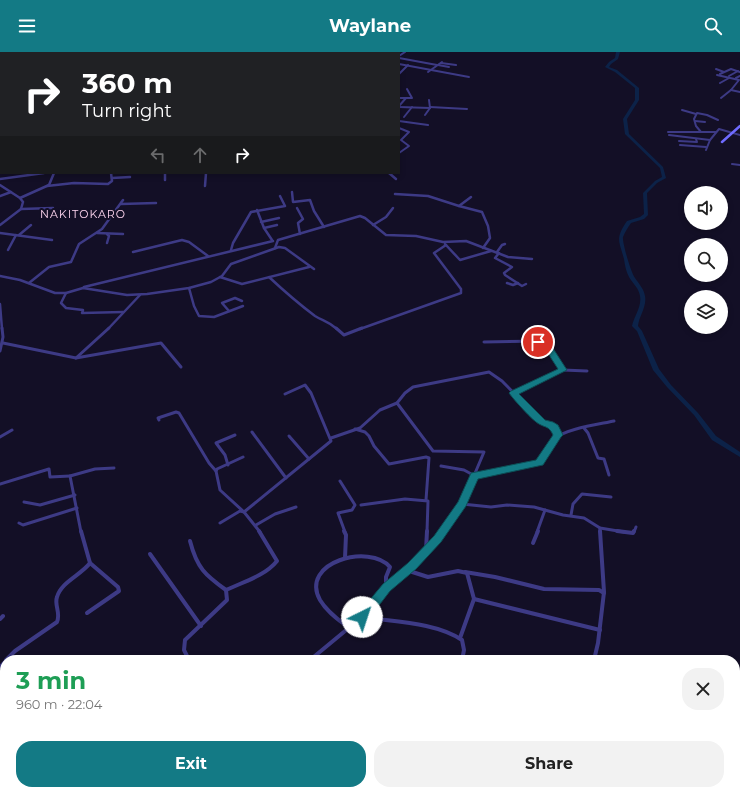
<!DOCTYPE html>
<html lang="en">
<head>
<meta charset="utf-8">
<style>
  body { margin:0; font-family:Montserrat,sans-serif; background:#f2f2f2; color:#222; height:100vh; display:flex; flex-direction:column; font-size:15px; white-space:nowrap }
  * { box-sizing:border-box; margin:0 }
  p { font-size:13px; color:#767676 }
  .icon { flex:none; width:22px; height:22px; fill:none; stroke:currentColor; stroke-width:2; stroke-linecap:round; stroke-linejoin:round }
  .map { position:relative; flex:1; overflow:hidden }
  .sheet { position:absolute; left:0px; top:603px; width:740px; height:140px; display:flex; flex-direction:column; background:#fff; border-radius:16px 16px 0 0; box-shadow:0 2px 6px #0003 }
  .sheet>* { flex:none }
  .guide { position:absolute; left:0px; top:0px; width:400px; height:122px; box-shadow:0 2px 6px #0003; background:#202124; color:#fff; overflow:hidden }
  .fabs { position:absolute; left:684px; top:134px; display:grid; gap:8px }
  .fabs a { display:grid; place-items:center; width:44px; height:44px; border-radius:50%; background:#fff; box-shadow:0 2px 6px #0003; font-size:20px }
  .pin { position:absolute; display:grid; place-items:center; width:34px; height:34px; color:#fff; margin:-17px; border:2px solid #fff; border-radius:50%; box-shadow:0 1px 4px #0007 }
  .me { position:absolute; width:44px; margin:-22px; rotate:41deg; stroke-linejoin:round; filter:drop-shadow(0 0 3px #0008) }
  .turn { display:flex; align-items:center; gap:14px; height:84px; padding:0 16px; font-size:18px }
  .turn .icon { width:52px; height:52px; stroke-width:2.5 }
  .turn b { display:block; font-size:28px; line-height:34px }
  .lanes { display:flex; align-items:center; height:38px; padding:0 16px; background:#0003; justify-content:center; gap:20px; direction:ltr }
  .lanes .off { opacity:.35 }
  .round { display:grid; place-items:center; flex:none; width:42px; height:42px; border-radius:16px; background:#f2f2f2 }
  .head { display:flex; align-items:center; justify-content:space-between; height:68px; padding:0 16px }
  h1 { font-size:24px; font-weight:700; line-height:30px; color:#1e9e55 }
  .action { display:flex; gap:8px; margin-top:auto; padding:8px 16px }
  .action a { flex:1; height:46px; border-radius:16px; background:#137a85; color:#fff; font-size:16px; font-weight:700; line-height:46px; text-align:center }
  .action a+a { background:#f2f2f2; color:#222 }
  header { display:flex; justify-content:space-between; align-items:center; height:52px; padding:0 16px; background:#137a85; color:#fff; font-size:18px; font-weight:700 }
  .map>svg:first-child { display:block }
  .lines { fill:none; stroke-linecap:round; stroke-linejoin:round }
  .river { fill:#0c2248; fill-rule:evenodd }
  .street-far3 { stroke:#3d3a85; stroke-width:2 }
  .street-far2 { stroke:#3d3a85; stroke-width:2.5 }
  .street-far1 { stroke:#3d3a85; stroke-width:3 }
  .street { stroke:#3d3a85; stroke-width:4 }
  .secondary { stroke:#6f6bff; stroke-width:2.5 }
  .route { fill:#137a85; stroke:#0c4f56 }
  .labels { text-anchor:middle; stroke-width:4; stroke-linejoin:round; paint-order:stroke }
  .far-quarter-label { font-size:11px; letter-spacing:1px; fill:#ffd6f0; stroke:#130f26 }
</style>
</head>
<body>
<header><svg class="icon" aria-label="menu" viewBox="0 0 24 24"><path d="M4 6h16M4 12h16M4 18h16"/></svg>Waylane<svg class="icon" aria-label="search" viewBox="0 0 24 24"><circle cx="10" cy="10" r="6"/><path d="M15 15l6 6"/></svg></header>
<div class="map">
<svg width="740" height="743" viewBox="0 0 740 743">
  <rect width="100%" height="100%" fill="#130f26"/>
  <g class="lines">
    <!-- river -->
    <path class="river" d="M616,0H620L618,7L611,12L609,15L617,18L639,36V48L627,67L629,82L663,115L666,126L657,131L647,141L648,163L644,167L631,171C628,175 625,180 623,185C622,190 631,221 635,226C639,232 644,237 645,244C647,255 639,264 638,274L642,279L659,317L671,333L698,361L716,384L740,400V405L712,388L694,363L667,335L653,318L637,279L632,274C634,264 642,255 640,244C639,236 633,232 629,225C626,219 625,214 624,207C619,188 615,187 627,169L640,165L644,162L643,141L655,129L662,125L660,116L625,82L623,67L635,48V36L615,20L605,15L609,10L615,6Z"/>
    <!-- street-far3 -->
    <g class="street-far3">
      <path d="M335,0L337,1"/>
      <path d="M349,0L351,1"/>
      <path d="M330,1L333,0"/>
      <path d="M372,1L375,0"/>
      <path d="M399,4L405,0"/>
      <path d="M399,6L437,13"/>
      <path d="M441,11L456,13"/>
      <path d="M399,12L469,25"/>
      <path d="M438,13L449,15"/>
      <path d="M716,17L724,20"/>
      <path d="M428,20L442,10"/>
      <path d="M399,22L408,13"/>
      <path d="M720,22L731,17L740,20"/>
      <path d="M717,23L739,28L731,38L721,46"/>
      <path d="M729,24L738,19"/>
      <path d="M736,26L740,24"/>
      <path d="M720,31L729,26"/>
      <path d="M731,38L740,40"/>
      <path d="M399,46H412L407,37"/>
      <path d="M399,54L406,46"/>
      <path d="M399,55L430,56"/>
      <path d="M430,55L467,57"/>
      <path d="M682,58L696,62"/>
      <path d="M425,63L430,56L429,48"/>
      <path d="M404,65L412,55"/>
      <path d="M399,69L428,73"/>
      <path d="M695,69L705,70"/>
      <path d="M399,76L409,80L401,88L409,94L399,101"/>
      <path d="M668,80H716"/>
      <path d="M701,80L696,74L694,67L697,61L707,63L718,68"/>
      <path d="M669,83L710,88"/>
      <path d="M679,89L697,90L696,87"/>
      <path d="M680,93L706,95"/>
      <path d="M706,98L710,88L719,77L740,83"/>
      <path d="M732,112L740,113"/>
    </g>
    <!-- street-far2 -->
    <g class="street-far2">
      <path d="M165,121V128"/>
      <path d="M389,121L396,127"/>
      <path d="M112,126L130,125"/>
      <path d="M0,127L44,121"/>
      <path d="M0,133L20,146L23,150L21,157L0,173"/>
      <path d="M47,134L74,131L108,132L112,129L111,121"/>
      <path d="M205,134L206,121"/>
      <path d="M292,140L293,150L310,148L314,159L324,175"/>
      <path d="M395,142L428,144L459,154L471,145"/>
      <path d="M0,144L11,140"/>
      <path d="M20,146L49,133L54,121"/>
      <path d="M121,152L156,151"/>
      <path d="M459,154L482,160L488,174L490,186L483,196"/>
      <path d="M297,156L303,167L298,171L300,182"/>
      <path d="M21,157L53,156"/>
      <path d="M257,158L264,176L272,188"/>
      <path d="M261,170L279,166"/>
      <path d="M373,173L386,165L393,156"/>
      <path d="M264,176L277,173"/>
      <path d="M0,181L52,188"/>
      <path d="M97,181L123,182"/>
      <path d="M107,182L109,184L107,191"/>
      <path d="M19,183L31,173"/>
      <path d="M445,192L460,208L491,199"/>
      <path d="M275,196L278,188L360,164L365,166L386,183L416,184L443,190L466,189L508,205L532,207"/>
      <path d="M8,198L16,183"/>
      <path d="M231,198L233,191L251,160L285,154L280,144"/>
      <path d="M133,200L182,188L189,190L208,204"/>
      <path d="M497,200L502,193L505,192"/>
      <path d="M499,201L495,206L512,215L504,221L505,223L522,234L526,232"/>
      <path d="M0,224L20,228L55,241H66L83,236L127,243L147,242L189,236L211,230L222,224L231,212L279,195L285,196L314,217"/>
      <path d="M220,225L242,232L309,215"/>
      <path d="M269,225C284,239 299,252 315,264C323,269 328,269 337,277"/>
      <path d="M29,231L49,215L71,210L79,192L102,177L123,148"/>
      <path d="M507,231L513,233L518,231"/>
      <path d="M84,235L273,189"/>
      <path d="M189,236L194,254L199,264L214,265L243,254"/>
      <path d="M66,241L61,251L66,256L83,258L82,261L123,260"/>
      <path d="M0,252L2,277"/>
      <path d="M229,259L222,251L235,246L242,249"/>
      <path d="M108,277L140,243"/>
      <path d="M360,277L461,241V237L434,201L446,193"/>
    </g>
    <!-- street-far1 -->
    <g class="street-far1">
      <path d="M336,276L344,283L362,276"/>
      <path d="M484,290L545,289L563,318L514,341"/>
      <path d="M3,291L76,306L161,291L181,315"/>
      <path d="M0,299L3,285L2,276"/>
      <path d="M76,306L109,276"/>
      <path d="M563,318L587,319"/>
      <path d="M397,351L405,341L413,335L489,320L502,329L542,370L554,375L558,383"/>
      <path d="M159,368L158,366L176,360L179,361L209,411L216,419"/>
      <path d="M584,376L588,381L598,406L604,407L609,423"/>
      <path d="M355,377L365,380L369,384L374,394L389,412L426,405L429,406L426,448"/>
      <path d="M252,380L286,426"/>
      <path d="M289,384L309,407"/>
      <path d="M0,385L12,378"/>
      <path d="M331,386L360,376L380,358L397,351L433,399L484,400L462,452"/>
      <path d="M243,405L217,417L216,419L220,438L244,460L260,480"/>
      <path d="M228,413L225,403L216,391L235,383"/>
      <path d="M441,414L464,418L475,424L539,410C544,402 549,393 555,387C563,377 601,372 614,369"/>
      <path d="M340,429L355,453L352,458L338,461L345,480"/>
      <path d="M0,432L49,417L50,425L70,424"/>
      <path d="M24,450L40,453L75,443"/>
      <path d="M361,453L405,447L428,449L427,480"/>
      <path d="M571,463L573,452L582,442L611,445"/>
      <path d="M19,471L23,473L77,456"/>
      <path d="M220,471L240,459L244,460L331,389L311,341L305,333L285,342"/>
      <path d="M256,473L275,462L296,455"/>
      <path d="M600,476V480"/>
      <path d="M81,480L70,424L95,417L114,416"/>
      <path d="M442,480L462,452L491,455L507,453L534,455L563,463L584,466L600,476L624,480"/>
      <path d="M537,480L545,458"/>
      <path d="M634,480L636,475"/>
    </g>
    <!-- street -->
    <g class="street">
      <path d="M344,479L346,483L345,506"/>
      <path d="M617,479L633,481L634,479"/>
      <path d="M533,491L538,479"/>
      <path d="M426,498L427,479"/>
      <path d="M150,502L201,574"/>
      <path d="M406,518L428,525L458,519L467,521L474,547L460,586"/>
      <path d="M465,520L495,525L544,537L599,538L604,541"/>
      <path d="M226,538C243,530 265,524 277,509L259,479"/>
      <path d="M474,547L600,578"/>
      <path d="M87,561L119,539L118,535L90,511"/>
      <path d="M362,565C393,570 435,570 462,588L464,598L462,608"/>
      <path d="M0,567L3,564"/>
      <path d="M349,576C339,568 327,560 320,548C299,510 370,491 390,515L386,525V536"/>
      <path d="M6,608L15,599L57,570C61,561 54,553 57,545C61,530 81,523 90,511L81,479"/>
      <path d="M189,608L184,598L185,588L227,548L226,538C205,523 197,516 190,489"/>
      <path d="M310,608L362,565L393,529L422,504L443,479"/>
      <path d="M594,608L598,591L604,540L600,479"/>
      <path d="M0,615L5,610"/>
      <path d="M0,637L5,633"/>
      <path d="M0,719H5"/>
      <path d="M58,738V743"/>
      <path d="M141,738L145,743"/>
      <path d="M298,738L303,743"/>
      <path d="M597,738L603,743"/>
      <path d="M346,743L351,738"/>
    </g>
    <!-- secondary -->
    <path class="secondary" d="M722,90L740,74"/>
  </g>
  <!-- route -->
  <path class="route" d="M538,287H547L567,318L519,342L545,368L553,370L558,373L563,383L561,385L543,413L478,427L466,454L441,490L416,517L390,539L367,569L362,570L358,569L357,565L358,562L383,532L408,511L434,484L458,450L471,421L536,408L553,383C549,374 546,376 539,372C533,369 514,348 509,341L511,339L558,317L542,292H538L534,290Z"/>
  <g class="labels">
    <!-- far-quarter labels -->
    <g class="far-quarter-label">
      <text x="83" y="166">NAKITOKARO</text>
    </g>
  </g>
</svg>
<div class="fabs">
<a><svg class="icon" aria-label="sound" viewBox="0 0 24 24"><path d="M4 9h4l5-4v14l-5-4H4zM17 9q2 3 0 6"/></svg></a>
<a><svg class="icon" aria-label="search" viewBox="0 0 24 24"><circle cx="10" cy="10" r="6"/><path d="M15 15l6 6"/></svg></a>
<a><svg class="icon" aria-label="layers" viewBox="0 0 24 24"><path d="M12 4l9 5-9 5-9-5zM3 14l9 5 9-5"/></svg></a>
</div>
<div class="pin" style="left:538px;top:290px;background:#d93025"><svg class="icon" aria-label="arrive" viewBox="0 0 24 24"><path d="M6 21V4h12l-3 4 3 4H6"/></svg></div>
<svg class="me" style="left:362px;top:565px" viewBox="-20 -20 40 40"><circle r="19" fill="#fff"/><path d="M0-13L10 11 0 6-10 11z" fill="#137a85"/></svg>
<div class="guide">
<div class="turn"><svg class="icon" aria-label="right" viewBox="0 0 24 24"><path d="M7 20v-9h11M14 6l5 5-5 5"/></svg><div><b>360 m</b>Turn right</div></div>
<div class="lanes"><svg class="icon off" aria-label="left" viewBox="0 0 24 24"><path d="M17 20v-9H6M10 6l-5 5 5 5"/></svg><svg class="icon off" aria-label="ahead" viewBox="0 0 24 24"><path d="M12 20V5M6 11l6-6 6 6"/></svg><svg class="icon" aria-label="right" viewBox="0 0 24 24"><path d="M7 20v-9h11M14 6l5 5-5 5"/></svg></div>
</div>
<section class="sheet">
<div class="head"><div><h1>3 min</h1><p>960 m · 22:04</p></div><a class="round"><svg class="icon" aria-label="close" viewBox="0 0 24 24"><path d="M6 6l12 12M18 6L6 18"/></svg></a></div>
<div class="action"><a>Exit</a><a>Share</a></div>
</section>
</div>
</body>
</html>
